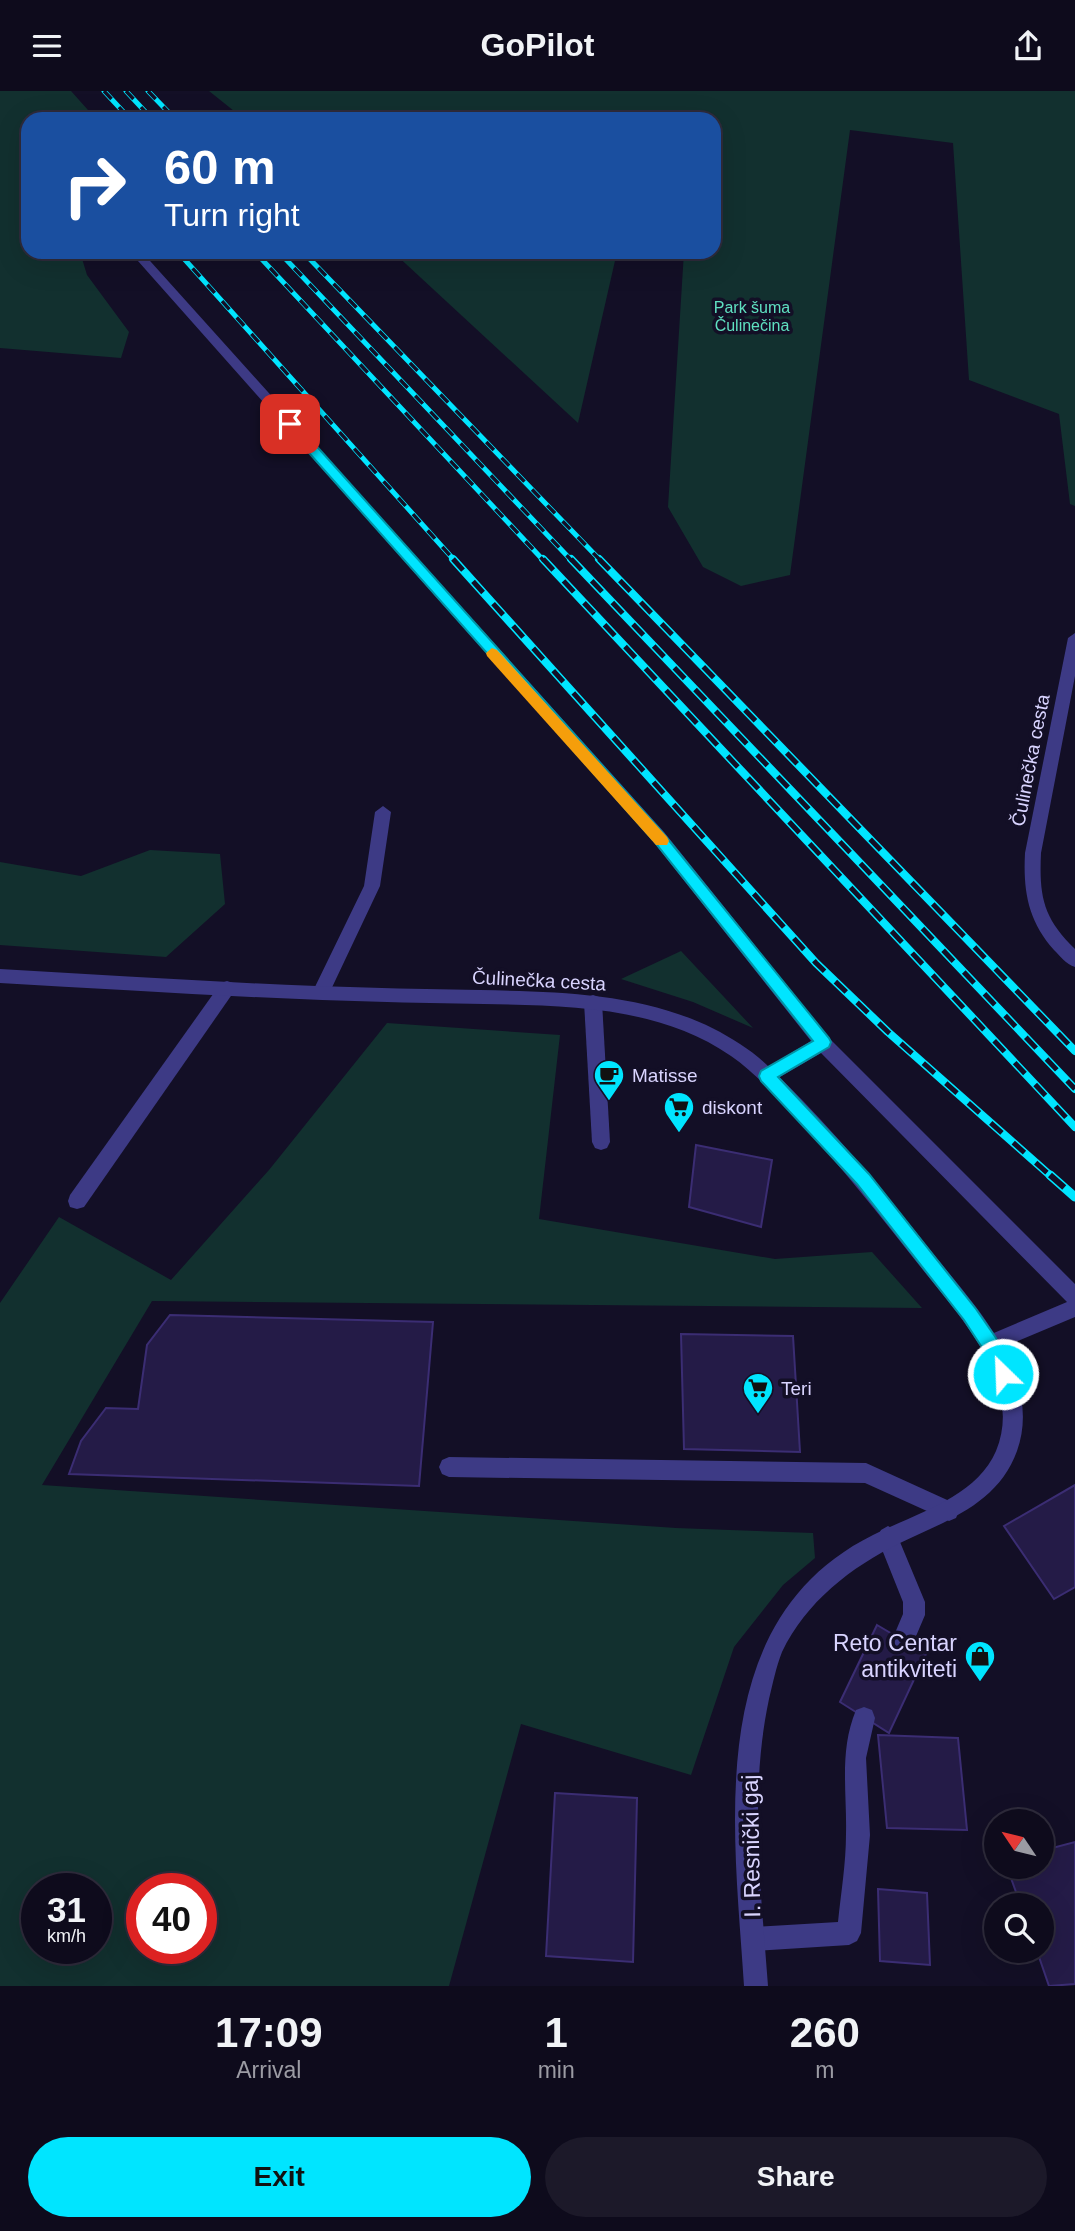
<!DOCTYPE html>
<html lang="en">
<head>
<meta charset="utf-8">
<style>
  body { margin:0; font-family:Arial,sans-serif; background:#1c1929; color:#f1f3f6; height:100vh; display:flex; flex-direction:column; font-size:26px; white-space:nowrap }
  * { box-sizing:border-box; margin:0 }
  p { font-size:23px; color:#9b9ba3 }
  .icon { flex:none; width:38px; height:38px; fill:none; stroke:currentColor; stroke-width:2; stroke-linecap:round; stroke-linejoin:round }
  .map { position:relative; height:1895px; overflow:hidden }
  .side { display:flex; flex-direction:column; background:#0e0b1c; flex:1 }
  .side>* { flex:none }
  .top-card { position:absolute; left:21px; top:21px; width:700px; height:147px; border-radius:21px; box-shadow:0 7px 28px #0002,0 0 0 2px #2e2b3b; background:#1a4fa0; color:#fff; overflow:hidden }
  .needle { width:46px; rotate:305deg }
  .controls { position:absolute; left:984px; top:1718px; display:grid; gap:14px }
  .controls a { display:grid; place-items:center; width:70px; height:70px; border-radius:50%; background:#0e0b1c; box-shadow:0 7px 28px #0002,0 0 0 2px #2e2b3b; font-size:35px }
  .speed { position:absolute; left:21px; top:1782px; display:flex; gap:14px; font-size:35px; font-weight:700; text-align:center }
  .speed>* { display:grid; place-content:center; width:91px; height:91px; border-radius:50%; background:#0e0b1c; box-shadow:0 7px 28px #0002,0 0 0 2px #2e2b3b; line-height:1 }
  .speed small { font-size:18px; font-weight:400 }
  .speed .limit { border:10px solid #d22; background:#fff; color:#111 }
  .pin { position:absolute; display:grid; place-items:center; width:60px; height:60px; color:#fff; margin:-30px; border-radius:14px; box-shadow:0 4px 10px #0006 }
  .me { position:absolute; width:77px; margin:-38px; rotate:336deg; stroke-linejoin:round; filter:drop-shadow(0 0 5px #0008) }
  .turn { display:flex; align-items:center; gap:24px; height:147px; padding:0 28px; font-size:32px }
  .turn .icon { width:91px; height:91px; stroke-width:2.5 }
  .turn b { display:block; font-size:49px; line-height:60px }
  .eta { display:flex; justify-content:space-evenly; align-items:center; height:119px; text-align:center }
  .eta b { font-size:42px; font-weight:600; line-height:49px }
  .action { display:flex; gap:14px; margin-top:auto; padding:14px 28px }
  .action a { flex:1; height:80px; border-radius:42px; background:#00e5ff; color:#111; font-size:28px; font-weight:600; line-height:80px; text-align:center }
  .action a+a { background:#1c1929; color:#f1f3f6 }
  header { display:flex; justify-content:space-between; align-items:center; height:91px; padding:0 28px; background:#0e0b1c; font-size:32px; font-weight:600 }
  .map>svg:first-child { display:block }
  .green { fill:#12302f; fill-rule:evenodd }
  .building { fill:#241b47; stroke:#3b2d73; stroke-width:2 }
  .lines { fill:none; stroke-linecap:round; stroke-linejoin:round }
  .service { fill:#3d3a85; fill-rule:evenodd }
  .minor { fill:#3d3a85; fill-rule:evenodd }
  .tertiary { fill:#3d3a85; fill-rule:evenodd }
  .rail-far2-casing { stroke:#00e5ff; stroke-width:5 }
  .rail-far1-casing { stroke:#00e5ff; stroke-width:8 }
  .rail-casing { stroke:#00e5ff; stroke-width:9 }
  .rail-far2 { stroke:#130f26; stroke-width:3.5; stroke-dasharray:11; stroke-linecap:butt }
  .rail-far1 { stroke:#130f26; stroke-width:5; stroke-dasharray:15; stroke-linecap:butt }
  .rail { stroke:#130f26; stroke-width:6; stroke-dasharray:19; stroke-linecap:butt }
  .route { fill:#00e5ff; stroke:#0095a6; stroke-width:2 }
  .slow { fill:#f59e0b }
  .labels { text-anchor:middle; stroke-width:7; stroke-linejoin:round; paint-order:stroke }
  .far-park-label { font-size:16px; fill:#5fe0c0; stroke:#130f26 }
  .street-label { font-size:19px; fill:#d9d4ff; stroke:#130f26 }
  .poi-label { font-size:19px; fill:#d9d4ff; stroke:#130f26; text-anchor:start }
  .near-poi-label { font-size:23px; fill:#d9d4ff; stroke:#130f26; text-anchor:end }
  .near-street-label { font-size:23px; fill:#d9d4ff; stroke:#130f26 }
</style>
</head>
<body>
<header><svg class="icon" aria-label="menu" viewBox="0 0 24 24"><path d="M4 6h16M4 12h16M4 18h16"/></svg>GoPilot<svg class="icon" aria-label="share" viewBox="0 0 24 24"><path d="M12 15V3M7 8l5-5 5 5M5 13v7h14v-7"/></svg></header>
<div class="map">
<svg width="1075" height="1895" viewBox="0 0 1075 1895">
  <rect width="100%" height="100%" fill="#130f26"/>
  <!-- green -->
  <g class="green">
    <path d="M0,0H71L96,28H28V161H80L87,184L129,241L121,267L0,257Z"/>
    <path d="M209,0H1075V415L1070,413L1059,323L969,289L953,52L850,39L790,484L741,495L703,476L668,416L684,161H714V28H244Z"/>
    <path d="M393,161H617L578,332Z"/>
    <path d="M150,759L220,763L225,813L166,866L0,854V771L81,785Z"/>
    <path d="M681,860L753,937L693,911L621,888Z"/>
    <path d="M387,932L560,944L539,1128L775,1168L872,1161L922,1217L152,1210L42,1394L676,1437L813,1442L815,1467L783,1494L734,1556L691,1684L521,1633L449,1895H0V1212L59,1126L171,1189L269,1079ZM96,1797V1857H37V1797ZM142,1797H201V1857H142Z"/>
  </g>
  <!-- building -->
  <g class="building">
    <path d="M696,1054L772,1069L761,1136L689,1116Z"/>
    <path d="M170,1224L433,1231L419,1395L69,1383L81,1350L106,1317L138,1318L147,1254Z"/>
    <path d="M681,1243L793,1245L800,1361L684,1358Z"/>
    <path d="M1075,1394V1496L1054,1508L1004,1435Z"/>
    <path d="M877,1534L926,1563L889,1642L840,1611Z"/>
    <path d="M878,1644L958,1647L967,1739L887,1737Z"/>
    <path d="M555,1702L637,1707L633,1871L546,1865Z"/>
    <path d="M1075,1751V1893L1049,1895L1037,1860H1041V1815H1021L1007,1776H1041V1760Z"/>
    <path d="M878,1798L927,1802L930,1874L880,1870Z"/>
  </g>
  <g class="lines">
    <!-- service -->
    <g class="service">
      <path d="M130,161H142L664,741L829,947L1075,1193V1226L989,1262L982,1259L979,1253L982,1247L1067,1211L821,962L773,990L767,992L761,990L758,985L761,980L811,950L652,749Z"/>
      <path d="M383,715L391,721L380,795L327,907H315L312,902L364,795L375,721Z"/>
      <path d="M227,890L233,892L236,897L233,902L84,1116L77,1118L70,1116L68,1110L70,1104L221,892Z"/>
      <path d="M593,904L599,906L602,911L610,1051L607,1057L601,1059L595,1057L592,1051L584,911L587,906Z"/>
      <path d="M449,1366L866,1372L956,1413L959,1420L956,1427L949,1430L865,1392L449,1386L442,1383L439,1376L442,1369Z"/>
      <path d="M888,1435L895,1439L925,1511V1524L911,1557L903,1560L895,1557L892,1549L903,1523V1511L877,1446L881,1439Z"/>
      <path d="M864,1616L872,1619L875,1627L866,1667L870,1744L861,1842L857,1850L849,1854L753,1860L745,1856L741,1848L745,1840L753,1836L838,1831C841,1802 846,1772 846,1743C847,1701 839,1660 856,1619Z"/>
    </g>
    <!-- minor -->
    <path class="minor" d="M1075,542V585L1041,762C1039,805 1043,827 1075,858V876C1066,873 1060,865 1054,859C1028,830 1023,800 1025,762L1068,547Z"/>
    <!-- tertiary -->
    <path class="tertiary" d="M0,878C106,884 211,891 317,895C371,897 426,898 480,899C570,901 663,902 740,953C764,968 784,991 804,1011C851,1060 893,1112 935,1165C977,1217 1043,1287 1017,1360C998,1413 946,1430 900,1452C851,1476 806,1511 782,1561C776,1576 773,1592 769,1608C749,1702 761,1800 768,1895H744C734,1737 702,1529 873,1444C914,1423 976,1407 996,1360C1023,1295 964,1230 927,1184C883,1129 841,1074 793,1024C774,1003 754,981 731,965C659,915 568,915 484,913C430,912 376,911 322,909C215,905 107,898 0,892Z"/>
    <!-- rail-far2 casing -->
    <g class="rail-far2-casing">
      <g id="rail-far2">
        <path d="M104,0L130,28"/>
        <path d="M126,0L152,28"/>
        <path d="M148,0L175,28"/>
        <path d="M178,161L455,470"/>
        <path d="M255,161L544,470"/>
        <path d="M279,161L572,470"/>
        <path d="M303,161L601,470"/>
      </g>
    </g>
    <!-- rail-far1 casing -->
    <g class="rail-far1-casing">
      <g id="rail-far1">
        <path d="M453,468L816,872L888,941L1052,1086"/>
        <path d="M543,468L1075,1036"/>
        <path d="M571,468L1075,998"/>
        <path d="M599,468L1075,960"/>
      </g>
    </g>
    <!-- rail casing -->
    <g class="rail-casing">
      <path id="rail" d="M1050,1084L1075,1106"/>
    </g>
    <!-- rail-far2 -->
    <use href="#rail-far2" class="rail-far2"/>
    <!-- rail-far1 -->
    <use href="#rail-far1" class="rail-far1"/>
    <!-- rail -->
    <use href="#rail" class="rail"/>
  </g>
  <!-- route -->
  <path class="route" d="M290,330L295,331L663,742L829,947L831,951L829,956L778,986L869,1083L976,1218L996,1247L1012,1283L1009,1289L1003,1292L996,1289L983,1258L964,1229L857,1093L761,990L759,985L761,980L813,950L653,749L286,336V331Z"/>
  <!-- slow -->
  <path class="slow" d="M492,557L497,559L667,746L669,750L667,754H656L487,565L486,562Z"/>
  <!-- icons -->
  <defs>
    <g id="cafe-pin" transform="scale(1.575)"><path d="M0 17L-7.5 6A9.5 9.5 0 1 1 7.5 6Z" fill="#00e5ff" stroke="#130f26"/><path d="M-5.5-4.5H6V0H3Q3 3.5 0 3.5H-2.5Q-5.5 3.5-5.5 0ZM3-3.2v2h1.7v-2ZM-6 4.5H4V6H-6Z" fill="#111"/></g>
    <g id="supermarket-pin" transform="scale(1.575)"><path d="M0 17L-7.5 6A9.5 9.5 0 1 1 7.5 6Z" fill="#00e5ff" stroke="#130f26"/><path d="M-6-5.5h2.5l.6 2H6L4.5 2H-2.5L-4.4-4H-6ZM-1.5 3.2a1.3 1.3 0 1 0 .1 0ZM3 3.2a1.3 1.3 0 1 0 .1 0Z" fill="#111"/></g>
    <g id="shop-pin" transform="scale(1.575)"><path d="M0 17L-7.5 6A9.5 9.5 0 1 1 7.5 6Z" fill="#00e5ff" stroke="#130f26"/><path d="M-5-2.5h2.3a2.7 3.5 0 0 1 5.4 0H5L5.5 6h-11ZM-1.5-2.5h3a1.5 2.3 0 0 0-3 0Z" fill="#111"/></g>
  </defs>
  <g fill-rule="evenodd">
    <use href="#cafe-pin" x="609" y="984"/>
    <use href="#supermarket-pin" x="679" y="1016"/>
    <use href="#supermarket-pin" x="758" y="1297"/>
    <use href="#shop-pin" x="980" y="1565"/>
  </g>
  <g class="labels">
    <!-- far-park labels -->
    <g class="far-park-label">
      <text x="752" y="222">Park šuma<tspan x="752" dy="18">Čulinečina</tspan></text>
    </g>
    <!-- street labels -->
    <g class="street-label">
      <text transform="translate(1030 669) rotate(-79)" y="7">Čulinečka cesta</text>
      <text transform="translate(539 889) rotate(3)" y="7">Čulinečka cesta</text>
    </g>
    <!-- poi labels -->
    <g class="poi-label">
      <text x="632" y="991">Matisse</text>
      <text x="702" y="1023">diskont</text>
      <text x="781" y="1304">Teri</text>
    </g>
    <!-- near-poi labels -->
    <g class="near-poi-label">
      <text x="957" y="1560">Reto Centar<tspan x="957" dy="26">antikviteti</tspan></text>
    </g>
    <!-- near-street labels -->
    <g class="near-street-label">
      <text transform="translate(751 1755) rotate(-91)" y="8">I. Resnički gaj</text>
    </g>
  </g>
</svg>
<div class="controls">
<a><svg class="needle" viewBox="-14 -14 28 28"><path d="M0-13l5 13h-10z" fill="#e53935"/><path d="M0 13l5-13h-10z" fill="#9b9ba3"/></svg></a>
<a><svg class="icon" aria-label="search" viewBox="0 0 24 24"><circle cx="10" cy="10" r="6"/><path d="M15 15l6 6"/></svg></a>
</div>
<div class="speed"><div>31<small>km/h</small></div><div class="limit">40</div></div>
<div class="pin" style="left:290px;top:333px;background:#d93025"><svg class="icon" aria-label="arrive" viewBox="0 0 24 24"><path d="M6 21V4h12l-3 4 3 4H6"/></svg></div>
<svg class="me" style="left:1003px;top:1283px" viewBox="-20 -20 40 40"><circle r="17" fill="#00e5ff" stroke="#fff" stroke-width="3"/><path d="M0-11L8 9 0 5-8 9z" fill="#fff"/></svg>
<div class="top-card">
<div class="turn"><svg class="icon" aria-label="right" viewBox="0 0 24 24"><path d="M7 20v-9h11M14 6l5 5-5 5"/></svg><div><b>60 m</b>Turn right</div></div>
</div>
</div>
<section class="side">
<div class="eta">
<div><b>17:09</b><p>Arrival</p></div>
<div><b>1</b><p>min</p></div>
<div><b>260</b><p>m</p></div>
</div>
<div class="action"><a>Exit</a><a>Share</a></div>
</section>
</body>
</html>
